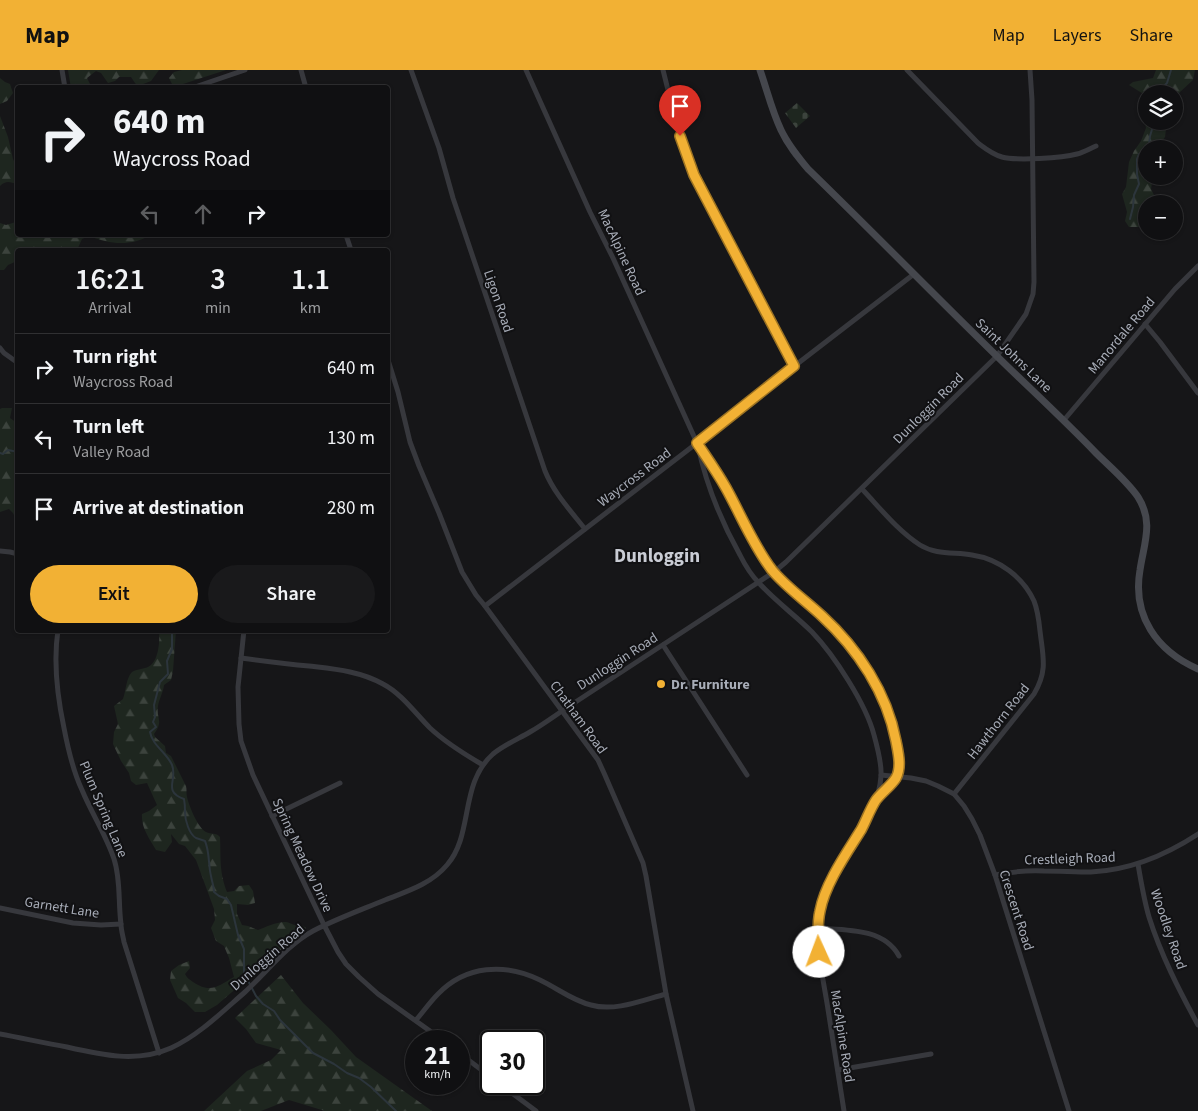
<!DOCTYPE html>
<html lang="en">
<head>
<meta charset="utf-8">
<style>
  body { margin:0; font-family:"Source Sans 3",sans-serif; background:#19191b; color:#f1f3f6; height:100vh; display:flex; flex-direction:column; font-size:19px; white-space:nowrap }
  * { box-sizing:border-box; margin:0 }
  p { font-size:16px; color:#9c9d9f }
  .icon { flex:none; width:28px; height:28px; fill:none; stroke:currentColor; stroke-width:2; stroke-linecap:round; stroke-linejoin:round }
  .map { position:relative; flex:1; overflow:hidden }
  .side { position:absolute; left:15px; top:178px; width:375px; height:385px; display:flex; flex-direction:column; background:#101012; border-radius:5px; box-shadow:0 1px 4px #0004,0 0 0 1px #303032 }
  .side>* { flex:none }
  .banner { position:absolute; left:15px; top:15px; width:375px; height:152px; border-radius:5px; box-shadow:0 1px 4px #0004,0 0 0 1px #303032; background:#101012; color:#f1f3f6; overflow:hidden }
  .buttons { position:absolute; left:1138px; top:15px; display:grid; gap:10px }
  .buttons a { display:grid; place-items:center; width:45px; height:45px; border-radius:50%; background:#101012; box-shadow:0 1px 4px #0004,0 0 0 1px #303032; font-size:25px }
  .speed { position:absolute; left:405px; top:960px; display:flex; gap:10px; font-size:25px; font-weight:700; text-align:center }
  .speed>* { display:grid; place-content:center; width:65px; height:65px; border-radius:50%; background:#101012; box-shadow:0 1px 4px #0004,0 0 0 1px #303032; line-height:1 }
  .speed small { font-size:12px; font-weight:400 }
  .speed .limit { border:2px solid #111; border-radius:8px; background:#fff; color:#111 }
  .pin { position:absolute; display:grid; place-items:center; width:42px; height:42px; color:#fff; margin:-51px -21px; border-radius:50% 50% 50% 0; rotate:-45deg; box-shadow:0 0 5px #0007 }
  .pin .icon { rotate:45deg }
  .me { position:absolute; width:55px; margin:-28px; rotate:358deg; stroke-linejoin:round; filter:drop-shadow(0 0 4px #0008) }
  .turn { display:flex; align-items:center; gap:18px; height:105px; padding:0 15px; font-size:22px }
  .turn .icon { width:65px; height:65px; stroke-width:2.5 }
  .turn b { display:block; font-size:35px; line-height:42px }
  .lanes { display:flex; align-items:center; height:48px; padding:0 15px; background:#0003; justify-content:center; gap:25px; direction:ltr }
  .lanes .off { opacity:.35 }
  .eta { display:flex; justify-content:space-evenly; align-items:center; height:85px; text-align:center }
  .eta b { font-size:30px; font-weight:600; line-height:35px }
  .button { display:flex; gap:10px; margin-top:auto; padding:10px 15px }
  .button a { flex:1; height:58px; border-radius:30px; background:#f2b134; color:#111; font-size:20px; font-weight:600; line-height:58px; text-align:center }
  .button a+a { background:#19191b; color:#f1f3f6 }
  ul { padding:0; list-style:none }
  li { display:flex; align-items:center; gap:15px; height:70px; padding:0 15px; border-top:1px solid #303032 }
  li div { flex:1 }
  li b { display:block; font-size:19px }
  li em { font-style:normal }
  header { display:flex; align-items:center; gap:30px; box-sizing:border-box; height:70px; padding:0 25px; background:#f2b134; color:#111 }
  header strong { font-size:24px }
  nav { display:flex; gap:28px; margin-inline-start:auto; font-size:18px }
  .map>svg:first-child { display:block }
  .forest { fill:url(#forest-firs) }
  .cemetery { fill:url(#cemetery-stones) }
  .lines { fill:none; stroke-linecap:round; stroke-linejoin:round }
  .stream { stroke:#2c353c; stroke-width:2 }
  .street { stroke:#37383d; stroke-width:5 }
  .secondary { stroke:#45474d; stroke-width:7 }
  .route-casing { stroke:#9d7322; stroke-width:12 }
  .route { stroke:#f2b134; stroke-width:9 }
  .poi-dot { fill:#f2b134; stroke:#111113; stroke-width:2 }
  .labels { text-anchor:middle; stroke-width:4; stroke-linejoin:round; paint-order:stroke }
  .street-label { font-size:14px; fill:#a8adb8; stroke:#111113 }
  .poi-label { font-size:14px; font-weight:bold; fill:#a8adb8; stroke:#111113; text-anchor:start }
  .district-label { font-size:19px; font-weight:bold; fill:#c9ccd4; stroke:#111113 }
</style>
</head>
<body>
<header>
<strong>Map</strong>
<nav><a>Map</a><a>Layers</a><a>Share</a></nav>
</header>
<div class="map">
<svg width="1198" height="1041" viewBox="0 0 1198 1041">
  <defs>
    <pattern id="forest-firs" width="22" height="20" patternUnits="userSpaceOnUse" patternTransform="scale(1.25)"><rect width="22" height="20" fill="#1e261f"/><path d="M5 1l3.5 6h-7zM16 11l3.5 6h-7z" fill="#3c433d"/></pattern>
    <pattern id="cemetery-stones" width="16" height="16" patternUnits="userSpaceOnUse" patternTransform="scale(1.25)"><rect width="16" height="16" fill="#1e261f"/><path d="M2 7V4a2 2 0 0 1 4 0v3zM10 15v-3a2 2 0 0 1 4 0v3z" fill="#3c433d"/></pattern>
  </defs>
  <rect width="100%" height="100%" fill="#161618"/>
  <!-- forest -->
  <g class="forest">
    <path d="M68,0H159L151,11L138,16L135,13L131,7H119L115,11L108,13L101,3L96,1L87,8L90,14L97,17L71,18Z"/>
    <path d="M182,0H226L183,14H172L169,8L174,2Z"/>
    <path d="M1156,0H1195L1193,10L1180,22L1174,34V24H1146V27L1145,25L1129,15L1133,12L1153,8Z"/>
    <path d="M0,8L5,12L10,14L13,23L7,31L0,34Z"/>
    <path d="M1145,44L1146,51H1167L1165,67L1159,75L1158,79H1146V106H1153L1151,119L1156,129L1154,134H1146V148L1141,157H1129L1125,151L1127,142L1122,124L1126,117L1129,92L1134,81L1141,71L1146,58L1144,49Z"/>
    <path d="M0,46L8,67L13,89L17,97V114C10,112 6,110 0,116Z"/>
    <path d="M17,149L18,165H150C131,177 109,174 89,166L82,169L77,180H18L17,191L8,195L4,200H0V153L6,155L16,152Z"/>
    <path d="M2,338H12L10,348L17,353V361L14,371H18L17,451L13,443L9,439L0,442V339Z"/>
    <path d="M159,560H176L173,601L171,610L164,615C163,623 159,629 158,636C156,649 164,650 154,664L155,667L165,676L166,683L171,686L186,716C187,720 186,723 187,727C189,736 198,758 206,762C211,765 216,762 220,767C221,789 219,801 227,822L234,821L239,816L249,815L253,821L255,833L248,835L237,834V844L242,855L248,856L258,860C265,857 279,851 286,852C294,854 293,856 302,855L306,858L217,935L205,942H195L186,933L178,928L170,910L171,901L179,895L189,891L190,898L185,904C187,908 189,909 193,912C211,924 218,916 234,907L229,888L224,876L216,871L211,858L215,850L214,839L196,790L185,776L179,774L171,764L172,772L165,782L156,780C149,768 141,758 142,744L149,741L157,735L147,713L136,715L131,711L129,703L121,691L113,674L114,662L118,654L114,636L123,629C126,621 126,608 132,602C137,599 143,599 148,597C159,592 160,570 159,560Z"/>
    <path d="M281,905L303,933L331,960L356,987L432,1041H325L289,1030L261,1041H204L247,1001L271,990L281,980L256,973L246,959L235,948Z"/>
  </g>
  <!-- cemetery -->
  <path class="cemetery" d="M797,33L810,46L796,58L785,43Z"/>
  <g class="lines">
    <!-- stream -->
    <g class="stream">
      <path d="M1158,24L1161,19L1167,13L1171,0"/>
      <path d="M1130,149L1133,137L1134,125L1139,114L1137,104V89L1139,84L1145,80L1149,75L1150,66L1154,53L1158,51"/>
      <path d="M0,383L3,384L8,380L18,382"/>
      <path d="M172,560V579L167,591L168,604L160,612L154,635L155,647L153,652L156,657L150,662C152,675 167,683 172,695C178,710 162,721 184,729C185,734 185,737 185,742C185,750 189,764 196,768C199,769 202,770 205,771C210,783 208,794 211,806C212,812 214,816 214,822L219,826L227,829L231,835L238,865L244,879V903L256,926L263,934L274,941L280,950L313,983L334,994L347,1003L359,1008L371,1017L396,1041"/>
    </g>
    <!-- street -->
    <g class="street">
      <path d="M62,0L65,18"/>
      <path d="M301,0L306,18"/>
      <path d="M411,0L439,78L453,128L545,401C554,423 570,440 585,459"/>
      <path d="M526,0L590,142L613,188L697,373L724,416L747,460L763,486L774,502L839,563C870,599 890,631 897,679C899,687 901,698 898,706C894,715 884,722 877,729"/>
      <path d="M663,0L677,56L693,105L794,296"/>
      <path d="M907,0L978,73C986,79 992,84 1002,87C1017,91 1062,88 1077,84C1084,82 1089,79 1096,76"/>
      <path d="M192,18L245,0"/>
      <path d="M346,165L351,180"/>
      <path d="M1145,254L1160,272L1198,323"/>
      <path d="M0,278L4,283L18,293"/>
      <path d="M388,290L398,322L410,372L419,396L439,443L462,502L476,525L485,536L598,690L604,703L643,793L646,806L666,924L693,1041"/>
      <path d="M1064,350L1175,219L1198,196"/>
      <path d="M698,376C706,414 721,451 740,485C745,495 751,505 759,513C775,531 795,545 812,562C834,585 866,634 874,665C877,676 882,694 881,706C879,742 851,773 835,804C828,816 821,829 819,842C815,872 822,903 827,933C833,969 838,1005 844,1041"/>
      <path d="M862,419C880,438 898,461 920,475C936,485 954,482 972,485C999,489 1023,507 1034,531C1038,541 1039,551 1040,561C1043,587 1048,600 1034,624L954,724"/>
      <path d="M0,481L10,482L18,484"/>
      <path d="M485,536L697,373L788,301L914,204"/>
      <path d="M58,560C53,593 57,625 64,658C68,679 73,701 82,720C92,744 106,765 114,789C121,810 118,832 121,854C121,860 123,866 124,872L159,983"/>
      <path d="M244,560L238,617L239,654L241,671L253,705L324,855L338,882L346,894L359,907L378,924L444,971"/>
      <path d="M663,575L747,705"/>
      <path d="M241,588C263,591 286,594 309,596C334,599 360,601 383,614C402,624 415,643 430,658C446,673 464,684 483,695"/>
      <path d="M881,705L911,708L926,711L938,716L954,724L964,736L972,749L980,765L995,805L1069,1041"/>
      <path d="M272,746L340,713"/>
      <path d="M1138,794C1141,812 1144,830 1149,847C1161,885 1179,920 1198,955"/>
      <path d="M995,805C1011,802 1028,800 1044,801C1060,801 1075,802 1091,802C1130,800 1166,785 1198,764"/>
      <path d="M0,838L73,853L101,855L121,854"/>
      <path d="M818,858C846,860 884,858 899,886"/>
      <path d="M416,950C423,942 430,932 438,924C466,895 505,893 540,910C557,918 573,931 591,935C615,942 643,930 666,924"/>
      <path d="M0,964C22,968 44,973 67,977C102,985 137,993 171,978C199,965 222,942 245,922C267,902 287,875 313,861C336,849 361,840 385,830C408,821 431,814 447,795C474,764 459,714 493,684C504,675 518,669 530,662C544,654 557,644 571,635C639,591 706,546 774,502L786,492L997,286L1026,244L1033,224L1034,212L1032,30L1030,0"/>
      <path d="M459,983L491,1007"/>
      <path d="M838,1000L931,984"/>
      <path d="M500,1014L536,1041"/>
    </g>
    <!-- secondary -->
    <path class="secondary" d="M760,0C767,20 772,41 781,60C788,75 798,87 808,99C875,164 940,231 1007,296C1037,325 1067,353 1096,383C1110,397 1127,411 1138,427C1154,452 1144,473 1140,500C1132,546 1157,581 1198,599"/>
  </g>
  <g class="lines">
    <!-- route casing -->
    <g class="route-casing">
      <path id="route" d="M680,66L694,105L794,296L697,373C707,388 717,402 726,418C741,445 753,475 772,500C786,517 806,531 822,546C858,579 887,623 896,671C898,682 902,697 896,708C891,716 882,722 876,730C870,739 866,751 861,760C846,784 825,814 820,841C817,854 818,869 819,882"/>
    </g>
    <!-- route -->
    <use href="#route" class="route"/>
  </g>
  <!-- markers -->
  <circle class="poi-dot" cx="661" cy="614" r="5"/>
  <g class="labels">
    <!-- street labels -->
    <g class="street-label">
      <text transform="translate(622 182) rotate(65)" y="5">MacAlpine Road</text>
      <text transform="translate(499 231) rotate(71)" y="5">Ligon Road</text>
      <text transform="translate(1121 265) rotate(-50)" y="5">Manordale Road</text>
      <text transform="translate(1014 285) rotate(44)" y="5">Saint Johns Lane</text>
      <text transform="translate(928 338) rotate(-45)" y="5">Dunloggin Road</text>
      <text transform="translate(634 407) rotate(-37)" y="5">Waycross Road</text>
      <text transform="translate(617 591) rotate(-33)" y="5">Dunloggin Road</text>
      <text transform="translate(579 647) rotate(54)" y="5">Chatham Road</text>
      <text transform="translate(998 651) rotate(-52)" y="5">Hawthorn Road</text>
      <text transform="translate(104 739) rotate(67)" y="5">Plum Spring Lane</text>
      <text transform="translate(303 785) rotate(65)" y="5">Spring Meadow Drive</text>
      <text transform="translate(1070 788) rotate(-2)" y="5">Crestleigh Road</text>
      <text transform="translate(62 837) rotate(9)" y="5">Garnett Lane</text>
      <text transform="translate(1017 840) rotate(72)" y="5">Crescent Road</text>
      <text transform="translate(1169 859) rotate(71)" y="5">Woodley Road</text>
      <text transform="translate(267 887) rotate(-41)" y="5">Dunloggin Road</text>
      <text transform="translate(843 966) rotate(81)" y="5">MacAlpine Road</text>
    </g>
    <!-- poi labels -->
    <g class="poi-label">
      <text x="671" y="619">Dr. Furniture</text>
    </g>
    <!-- district labels -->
    <g class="district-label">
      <text x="657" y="492">Dunloggin</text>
    </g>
  </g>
</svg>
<div class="buttons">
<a><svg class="icon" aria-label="layers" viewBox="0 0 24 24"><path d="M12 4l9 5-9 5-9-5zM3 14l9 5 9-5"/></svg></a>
<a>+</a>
<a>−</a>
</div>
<div class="speed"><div>21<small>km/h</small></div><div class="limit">30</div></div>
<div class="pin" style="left:680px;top:66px;background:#d93025"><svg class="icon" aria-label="arrive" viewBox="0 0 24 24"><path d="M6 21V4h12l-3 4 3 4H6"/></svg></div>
<svg class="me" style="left:819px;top:882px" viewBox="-20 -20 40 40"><circle r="19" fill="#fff"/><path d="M0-13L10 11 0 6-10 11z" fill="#f2b134"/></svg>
<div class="banner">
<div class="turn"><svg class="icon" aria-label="right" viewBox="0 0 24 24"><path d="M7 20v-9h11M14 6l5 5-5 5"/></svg><div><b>640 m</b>Waycross Road</div></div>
<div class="lanes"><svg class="icon off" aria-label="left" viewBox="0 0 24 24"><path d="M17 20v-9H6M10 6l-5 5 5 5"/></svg><svg class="icon off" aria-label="ahead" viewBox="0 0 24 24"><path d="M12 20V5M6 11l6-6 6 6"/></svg><svg class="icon" aria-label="right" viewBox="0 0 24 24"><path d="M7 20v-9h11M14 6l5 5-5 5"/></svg></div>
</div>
<section class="side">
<div class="eta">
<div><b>16:21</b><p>Arrival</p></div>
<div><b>3</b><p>min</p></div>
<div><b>1.1</b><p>km</p></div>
</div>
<ul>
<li><svg class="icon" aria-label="right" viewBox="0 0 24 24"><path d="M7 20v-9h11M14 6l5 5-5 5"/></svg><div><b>Turn right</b><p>Waycross Road</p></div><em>640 m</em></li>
<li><svg class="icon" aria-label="left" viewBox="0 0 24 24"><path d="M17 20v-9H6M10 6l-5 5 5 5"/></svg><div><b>Turn left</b><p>Valley Road</p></div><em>130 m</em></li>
<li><svg class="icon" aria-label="arrive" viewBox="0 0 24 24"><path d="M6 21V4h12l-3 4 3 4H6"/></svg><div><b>Arrive at destination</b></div><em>280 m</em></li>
</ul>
<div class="button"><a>Exit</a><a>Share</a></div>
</section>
</div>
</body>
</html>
